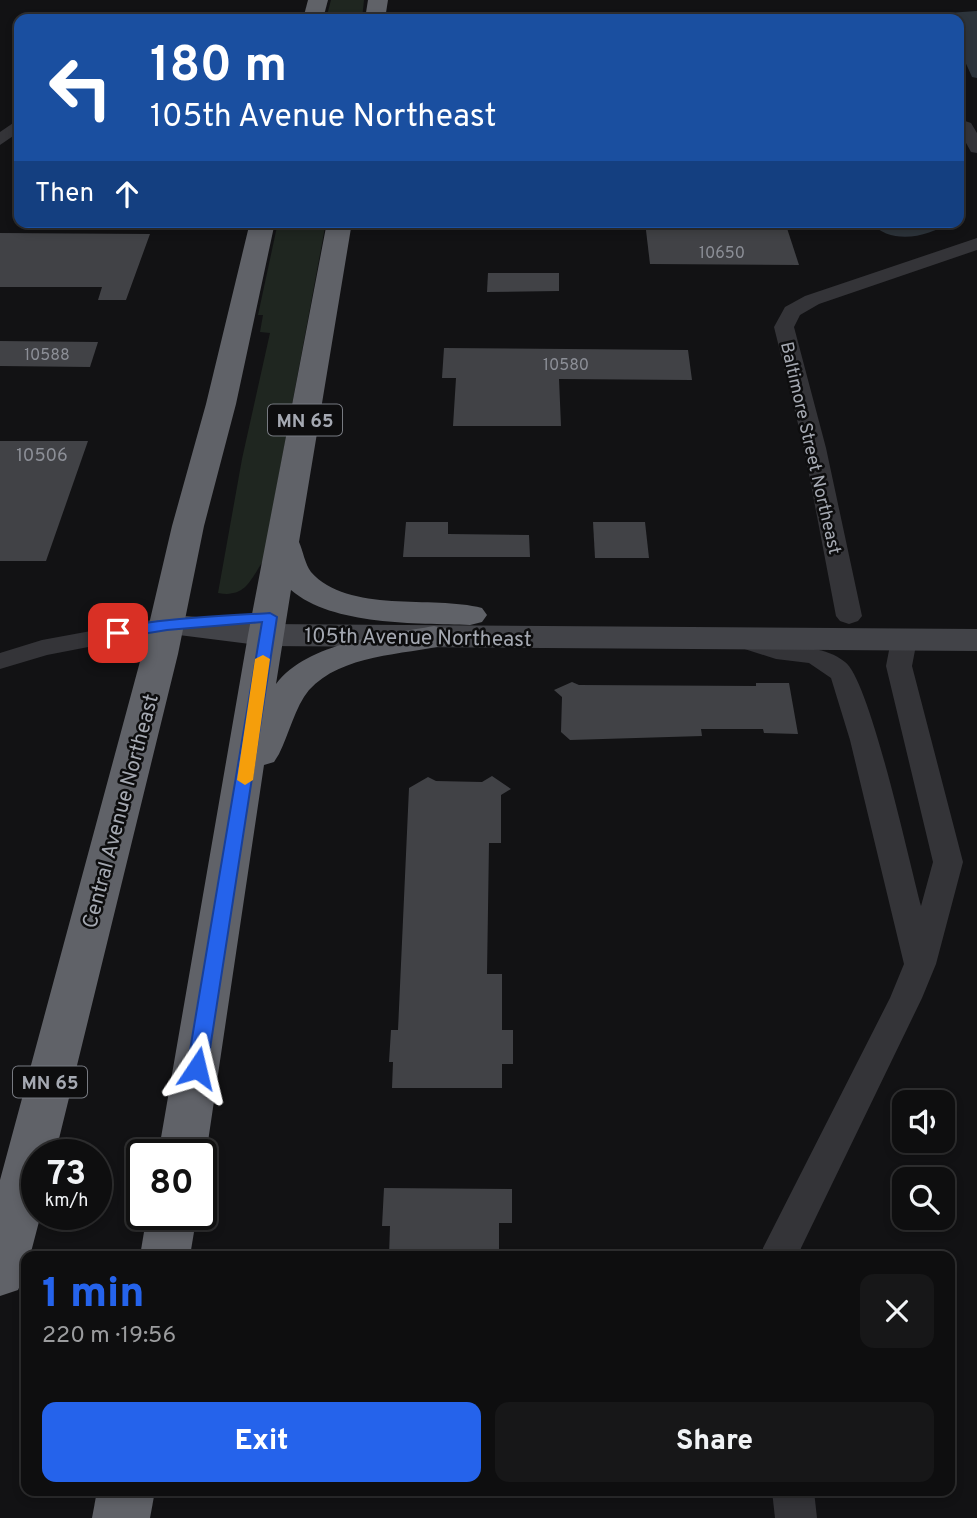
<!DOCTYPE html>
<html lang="en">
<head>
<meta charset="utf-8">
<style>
  body { margin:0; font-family:Overpass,sans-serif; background:#171718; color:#f1f3f6; height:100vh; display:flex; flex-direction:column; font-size:26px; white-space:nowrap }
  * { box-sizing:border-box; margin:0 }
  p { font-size:23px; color:#9b9c9e }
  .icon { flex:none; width:38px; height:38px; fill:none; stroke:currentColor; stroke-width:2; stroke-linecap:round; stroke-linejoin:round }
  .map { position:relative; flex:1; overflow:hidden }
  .details { position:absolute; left:21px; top:1251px; width:934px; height:245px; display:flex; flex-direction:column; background:#0e0e0f; border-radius:14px; box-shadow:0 4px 10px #0003,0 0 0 2px #2e2e2f }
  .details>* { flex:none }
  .banner { position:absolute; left:14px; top:14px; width:950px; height:214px; border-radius:14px; box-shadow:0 4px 10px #0003,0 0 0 2px #2e2e2f; background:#1a4fa0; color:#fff; overflow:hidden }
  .tools { position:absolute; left:892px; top:1090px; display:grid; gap:14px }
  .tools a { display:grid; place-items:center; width:63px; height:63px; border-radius:14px; background:#0e0e0f; box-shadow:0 4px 10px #0003,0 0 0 2px #2e2e2f; font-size:35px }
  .speed { position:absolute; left:21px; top:1139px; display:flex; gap:14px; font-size:35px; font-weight:700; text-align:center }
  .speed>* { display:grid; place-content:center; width:91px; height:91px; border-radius:50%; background:#0e0e0f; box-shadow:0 4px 10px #0003,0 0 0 2px #2e2e2f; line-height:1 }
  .speed small { font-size:18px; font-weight:400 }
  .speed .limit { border:4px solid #111; border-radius:10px; background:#fff; color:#111 }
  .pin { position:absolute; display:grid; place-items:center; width:60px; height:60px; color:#fff; margin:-30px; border-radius:14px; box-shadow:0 4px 10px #0006 }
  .me { position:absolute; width:77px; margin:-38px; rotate:10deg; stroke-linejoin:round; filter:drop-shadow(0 0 5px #0008) }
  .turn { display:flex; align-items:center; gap:24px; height:147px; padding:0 21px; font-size:32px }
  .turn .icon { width:91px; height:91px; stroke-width:2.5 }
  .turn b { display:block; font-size:49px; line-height:60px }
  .then { display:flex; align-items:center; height:66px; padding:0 21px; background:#0003; gap:14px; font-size:26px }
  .round { display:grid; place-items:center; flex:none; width:74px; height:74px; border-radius:14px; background:#171718 }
  .overview { display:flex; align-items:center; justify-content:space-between; height:119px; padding:0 21px }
  h1 { font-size:42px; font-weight:800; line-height:52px; color:#2563eb }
  .button { display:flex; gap:14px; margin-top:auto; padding:14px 21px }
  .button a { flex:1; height:80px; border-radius:14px; background:#2563eb; color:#fff; font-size:28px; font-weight:800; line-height:80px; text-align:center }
  .button a+a { background:#171718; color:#f1f3f6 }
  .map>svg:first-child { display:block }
  .green { fill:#1f2620 }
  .water { fill:#2d343b }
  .building { fill:#414246 }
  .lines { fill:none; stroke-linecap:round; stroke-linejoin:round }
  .street { fill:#343438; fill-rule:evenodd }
  .secondary { fill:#424348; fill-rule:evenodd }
  .highway { fill:#606268; fill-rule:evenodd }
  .route { fill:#2563eb; stroke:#184099; stroke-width:2 }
  .slow { fill:#f59e0b }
  .labels { text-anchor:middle; stroke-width:5; stroke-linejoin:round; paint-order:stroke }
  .far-number-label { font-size:16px; fill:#8c8f97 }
  .far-street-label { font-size:18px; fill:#a5a9b2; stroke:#0d0d0e }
  .number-label { font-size:18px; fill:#8c8f97 }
  .shield { fill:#0d0d0e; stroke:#777a81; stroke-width:2 }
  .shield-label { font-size:19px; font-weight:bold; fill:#a5a9b2 }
  .street-label { font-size:21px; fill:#a5a9b2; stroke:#0d0d0e }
</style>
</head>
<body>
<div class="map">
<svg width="977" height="1518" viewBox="0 0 977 1518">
  <rect width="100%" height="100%" fill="#121214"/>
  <!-- green -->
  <g class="green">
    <path d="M331,0H364L362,19H326Z"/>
    <path d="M278,222H326L263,561C250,581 245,598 218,593L242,459L270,333L260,332L263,315H258Z"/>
  </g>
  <!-- water -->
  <g class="water">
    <path d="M977,11V78L972,77L959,48V19L935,18L947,13Z"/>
    <path d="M869,222H952C926,237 893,246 869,222Z"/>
  </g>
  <!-- building -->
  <g class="building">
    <path d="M645,222H785L799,265L650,264Z"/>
    <path d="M0,233L150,234L126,300H98L102,287H0Z"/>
    <path d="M488,273H559V291L487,292Z"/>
    <path d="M0,341L98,342L90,367L0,366Z"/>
    <path d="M444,348L688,350L692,380L559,379L561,426H453L456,378H442Z"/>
    <path d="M0,441H88L46,561H0Z"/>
    <path d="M406,522H448V534L529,535L530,557H403Z"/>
    <path d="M593,522H645L649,558H595Z"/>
    <path d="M572,682L579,685L756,686V683H789L798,734L764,733L763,729H701L702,736L570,740L561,732L562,697L554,690Z"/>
    <path d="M492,776L511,789L501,795V843H489L487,974H502V1030H513V1064H502V1088H392L393,1062H389L391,1030H398L409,788L428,777L436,781L482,782Z"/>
    <path d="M384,1188L512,1189V1223H499V1256H389L390,1226H382Z"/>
  </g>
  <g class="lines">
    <!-- street -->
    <g class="street">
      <path d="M19,119V132L0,145V132Z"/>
      <path d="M965,121L971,123L977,133V153L971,152L959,130V123Z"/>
      <path d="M977,238V250L819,304L800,315L794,327L826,448L862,616L858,621L849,624L840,621L836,616L804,448L774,327L785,307L805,296Z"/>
      <path d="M167,617L176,620L180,625L176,630L47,655L0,669V653L42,640Z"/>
      <path d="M738,631C752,635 765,641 779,644C803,649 825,646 845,662C870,680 910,866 921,906L933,862L886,666L891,640L895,635L904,632L913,635L917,640L912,666L963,862L936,964L922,998L801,1248L799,1256H762L763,1248L890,998L904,964L850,740L831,678L809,663L776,659L729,644L725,639L729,634Z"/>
      <path d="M772,1491H814L817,1518H775Z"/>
    </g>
    <!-- secondary -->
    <path class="secondary" d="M167,614L266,624L977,629V651L266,646L155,632L149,625L155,618Z"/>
    <!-- highway -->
    <g class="highway">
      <path d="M308,0H328L323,19H303Z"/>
      <path d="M368,0H388L385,19H365Z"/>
      <path d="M250,222H275L236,404L204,526L178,654L55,1155H37V1214H41L30,1256H26V1273L18,1290L0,1296V1180L142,654L172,526L206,404Z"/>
      <path d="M327,222H352L299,542C303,551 305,564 311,572C348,614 433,595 482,608L487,615L482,622L470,625C417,623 333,626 291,590L276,684C308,642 385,635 434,626L447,629L452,637L447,645C403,655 342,654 309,690C295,707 289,734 279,754L274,762L264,765L206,1155L201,1164V1155H158L248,635Z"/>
      <path d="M147,1214H197L190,1256H140Z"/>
      <path d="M97,1491H155L150,1518H92Z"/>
    </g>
  </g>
  <!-- route -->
  <path class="route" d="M270,613L277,617L207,1068L204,1073H190L187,1068L262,622L167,630L118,638L110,633C126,619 242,615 270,613Z"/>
  <!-- slow -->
  <path class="slow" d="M263,655L270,659L253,780L245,785L237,780L255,659Z"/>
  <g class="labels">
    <!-- far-number labels -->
    <g class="far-number-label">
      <text x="722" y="258">10650</text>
      <text x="47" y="360">10588</text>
      <text x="566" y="370">10580</text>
    </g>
    <!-- far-street labels -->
    <g class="far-street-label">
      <text transform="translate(811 448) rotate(77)" y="6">Baltimore Street Northeast</text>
    </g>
    <!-- number labels -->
    <g class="number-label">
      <text x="42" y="461">10506</text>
    </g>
    <!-- shield labels -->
    <g class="shield">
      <rect x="268" y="404.5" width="74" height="31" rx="5"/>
      <rect x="13" y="1066.5" width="74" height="31" rx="5"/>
    </g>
    <g class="shield-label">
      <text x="305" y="427">MN 65</text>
      <text x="50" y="1089">MN 65</text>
    </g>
    <!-- street labels -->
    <g class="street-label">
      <text transform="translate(418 637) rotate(1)" y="7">105th Avenue Northeast</text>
      <text transform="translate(120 811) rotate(-75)" y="7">Central Avenue Northeast</text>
    </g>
  </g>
</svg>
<div class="tools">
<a><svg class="icon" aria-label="sound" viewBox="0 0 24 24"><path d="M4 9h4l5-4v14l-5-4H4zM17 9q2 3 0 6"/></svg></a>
<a><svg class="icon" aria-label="search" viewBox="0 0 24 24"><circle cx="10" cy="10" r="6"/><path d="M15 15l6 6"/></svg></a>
</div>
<div class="speed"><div>73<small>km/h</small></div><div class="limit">80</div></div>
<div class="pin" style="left:118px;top:633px;background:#d93025"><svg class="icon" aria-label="arrive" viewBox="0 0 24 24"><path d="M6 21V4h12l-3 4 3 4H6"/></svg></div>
<svg class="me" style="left:197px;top:1068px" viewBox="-20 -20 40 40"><path d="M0-17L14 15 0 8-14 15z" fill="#2563eb" stroke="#fff" stroke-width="4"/></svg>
<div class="banner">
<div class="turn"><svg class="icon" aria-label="left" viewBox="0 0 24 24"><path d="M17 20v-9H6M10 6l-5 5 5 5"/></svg><div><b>180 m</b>105th Avenue Northeast</div></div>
<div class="then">Then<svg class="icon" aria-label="ahead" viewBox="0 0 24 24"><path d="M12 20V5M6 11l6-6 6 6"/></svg></div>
</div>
<section class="details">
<div class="overview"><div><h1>1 min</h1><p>220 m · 19:56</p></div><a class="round"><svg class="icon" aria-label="close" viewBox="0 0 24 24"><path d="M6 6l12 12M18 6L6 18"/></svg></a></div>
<div class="button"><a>Exit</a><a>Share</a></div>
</section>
</div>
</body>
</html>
